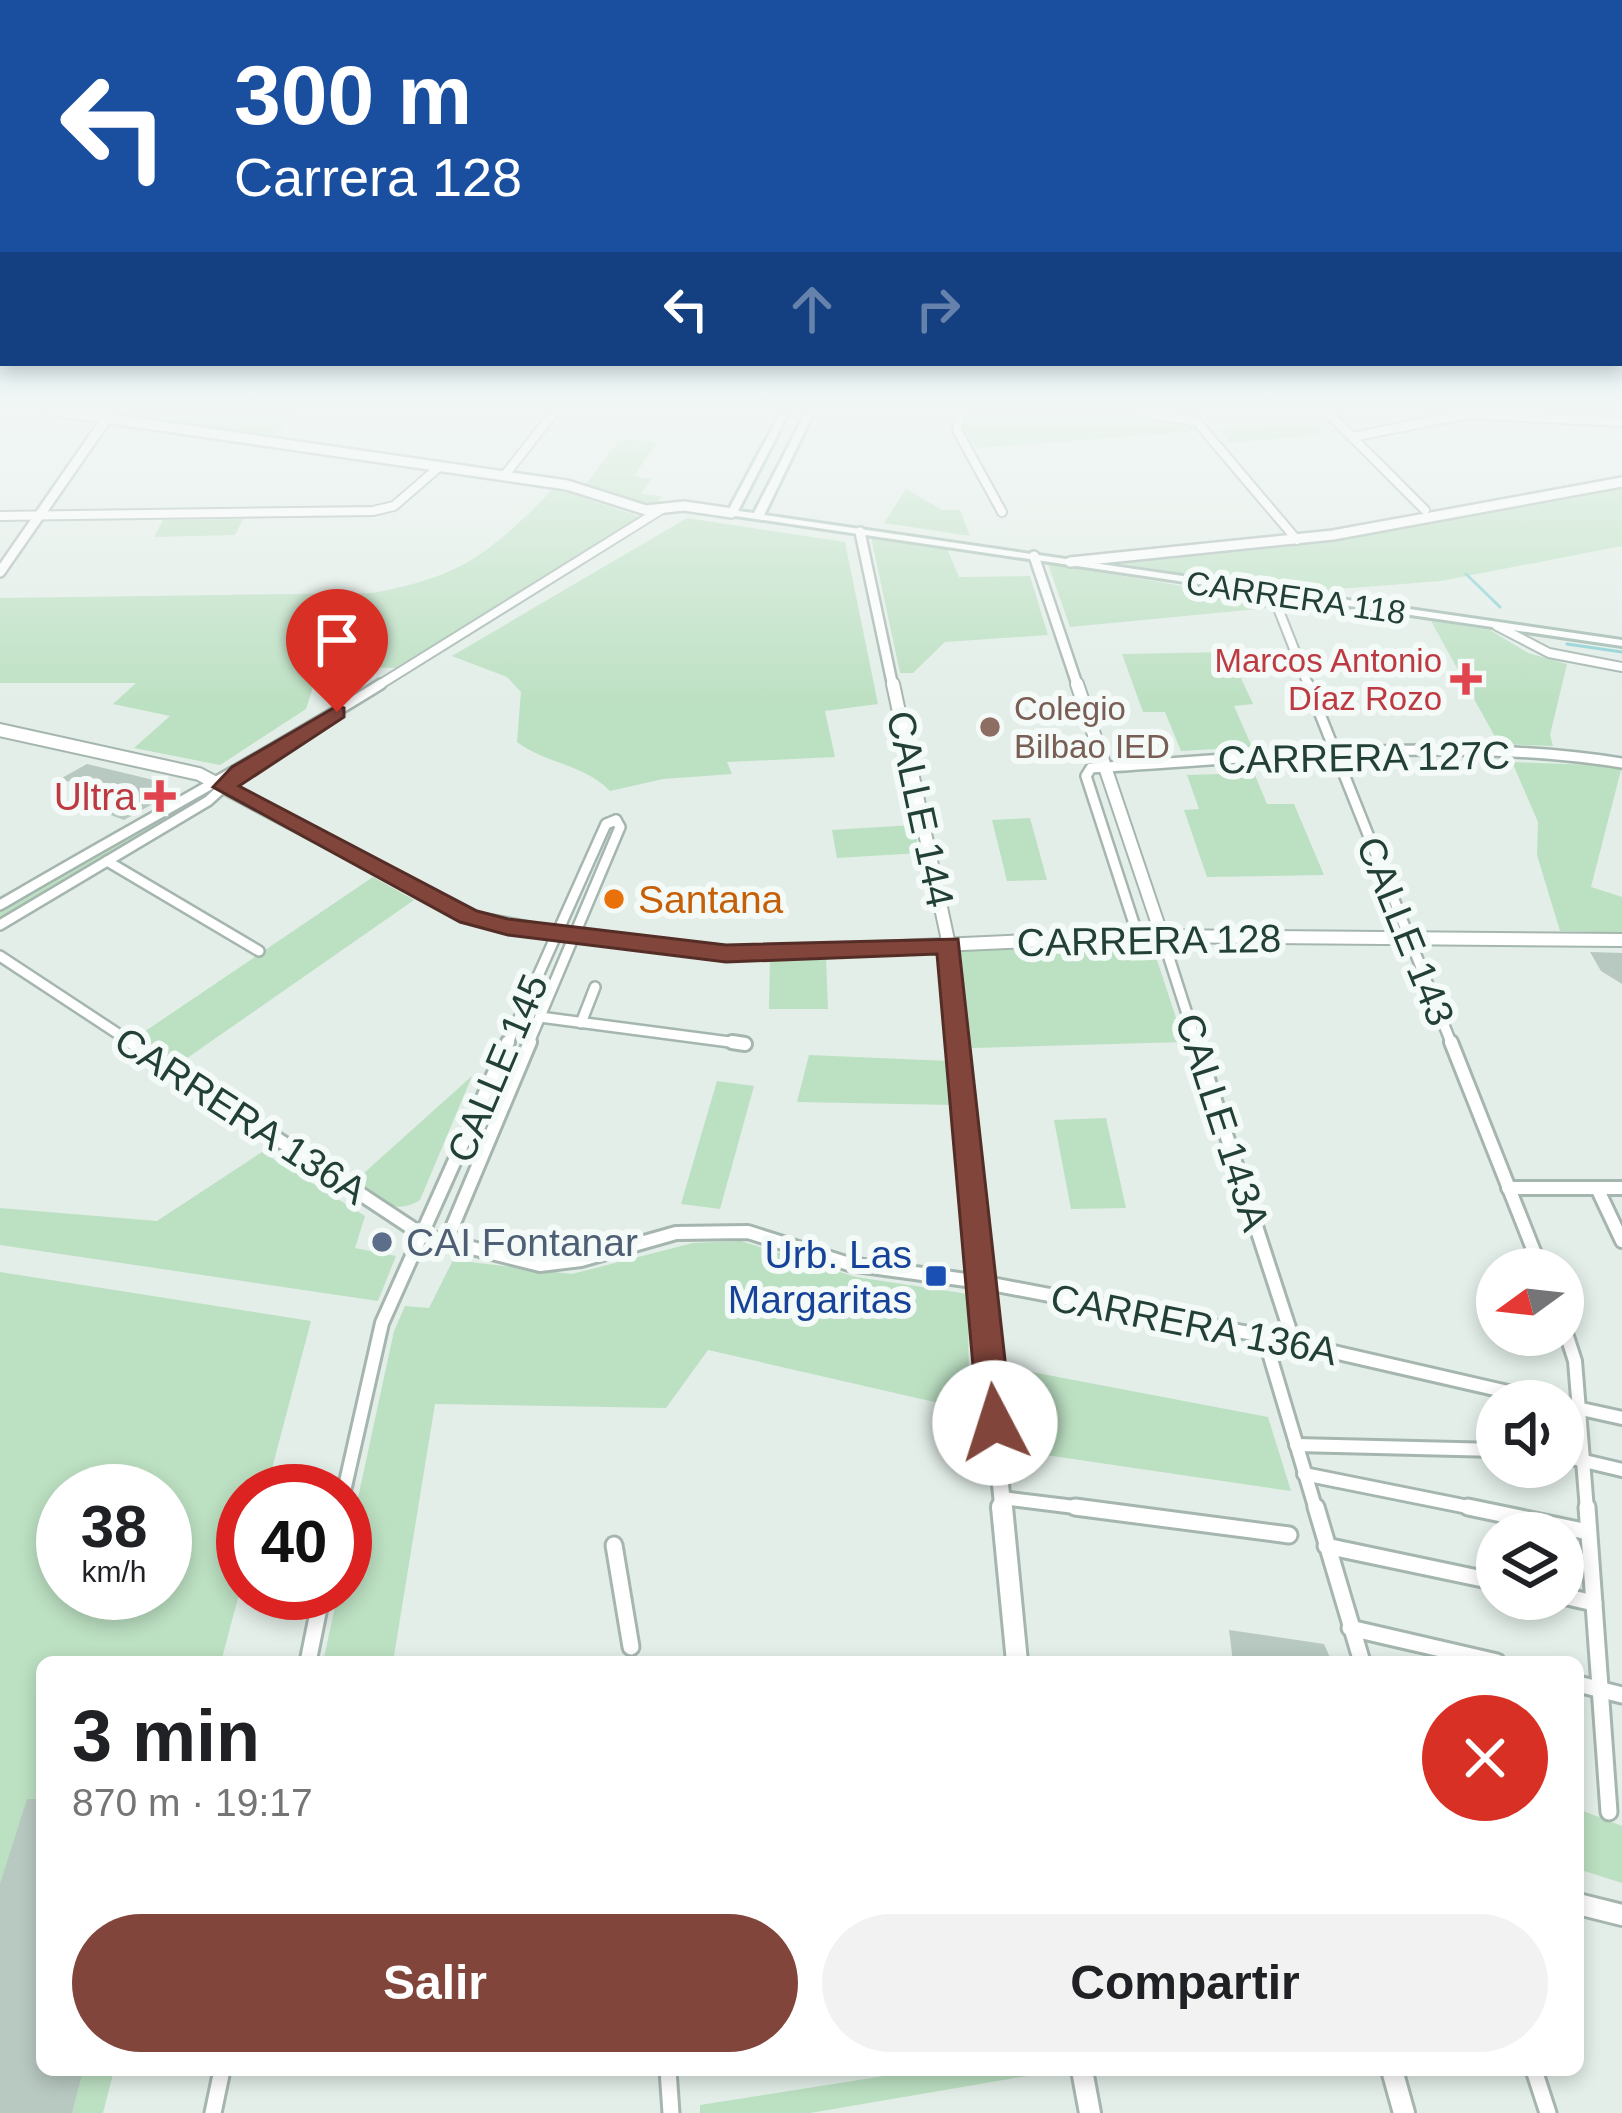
<!DOCTYPE html>
<html lang="es">
<head>
<meta charset="utf-8">
<style>
  body { margin:0; font-family:Helvetica,sans-serif; background:#f2f2f2; color:#202124; height:100vh; display:flex; flex-direction:column; font-size:45px; white-space:nowrap }
  * { box-sizing:border-box; margin:0 }
  p { font-size:39px; color:#757577 }
  .icon { flex:none; width:66px; height:66px; fill:none; stroke:currentColor; stroke-width:2; stroke-linecap:round; stroke-linejoin:round }
  .map { position:relative; flex:1; overflow:hidden }
  .details { position:absolute; left:36px; top:1656px; width:1548px; height:420px; display:flex; flex-direction:column; background:#fff; border-radius:18px; box-shadow:0 6px 18px #0003 }
  .details>* { flex:none }
  .guide { position:absolute; left:0px; top:0px; width:1623px; height:366px; box-shadow:0 6px 18px #0003; background:#1a4fa0; color:#fff; overflow:hidden }
  .needle { width:78px; rotate:255deg }
  .controls { position:absolute; left:1476px; top:1248px; display:grid; gap:24px }
  .controls a { display:grid; place-items:center; width:108px; height:108px; border-radius:50%; background:#fff; box-shadow:0 6px 18px #0003; font-size:60px }
  .speed { position:absolute; left:36px; top:1464px; display:flex; gap:24px; font-size:60px; font-weight:700; text-align:center }
  .speed>* { display:grid; place-content:center; width:156px; height:156px; border-radius:50%; background:#fff; box-shadow:0 6px 18px #0003; line-height:1 }
  .speed small { font-size:30px; font-weight:400 }
  .speed .limit { border:18px solid #d22; background:#fff; color:#111 }
  .pin { position:absolute; display:grid; place-items:center; width:102px; height:102px; color:#fff; margin:-123px -51px; border-radius:50% 50% 50% 0; rotate:-45deg; box-shadow:0 0 12px #0007 }
  .pin .icon { rotate:45deg }
  .me { position:absolute; width:132px; margin:-66px; rotate:355deg; stroke-linejoin:round; filter:drop-shadow(0 0 9px #0008) }
  .turn { display:flex; align-items:center; gap:42px; height:252px; padding:0 36px; font-size:54px }
  .turn .icon { width:156px; height:156px; stroke-width:2.5 }
  .turn b { display:block; font-size:84px; line-height:102px }
  .lanes { display:flex; align-items:center; height:114px; padding:0 36px; background:#0003; justify-content:center; gap:60px; direction:ltr }
  .lanes .off { opacity:.35 }
  .round { display:grid; place-items:center; flex:none; width:126px; height:126px; border-radius:63px; background:#f2f2f2 }
  .overview { display:flex; align-items:center; justify-content:space-between; height:204px; padding:0 36px }
  h1 { font-size:72px; font-weight:700; line-height:90px }
  .cta { display:flex; gap:24px; margin-top:auto; padding:24px 36px }
  .cta a { flex:1; height:138px; border-radius:72px; background:#81453b; color:#fff; font-size:48px; font-weight:700; line-height:138px; text-align:center }
  .cta a+a { background:#f2f2f2; color:#202124 }
  .map>svg:first-child { display:block }
  .green { fill:#bce0c2; fill-rule:evenodd }
  .lines { fill:none; stroke-linecap:round; stroke-linejoin:round }
  .stream { stroke:#89d0d5; stroke-width:3 }
  .building { fill:#b8c9c1 }
  .minor-far3-casing { stroke:#a5b6af; stroke-width:12 }
  .minor-far2-casing { stroke:#a5b6af; stroke-width:14 }
  .minor-far1-casing { stroke:#a5b6af; stroke-width:18 }
  .minor-casing { stroke:#a5b6af; stroke-width:21 }
  .tertiary-far3-casing { stroke:#a5b6af; stroke-width:14 }
  .tertiary-far2-casing { stroke:#a5b6af; stroke-width:16 }
  .tertiary-far1-casing { stroke:#a5b6af; stroke-width:21 }
  .tertiary-casing { stroke:#a5b6af; stroke-width:26 }
  .secondary-casing { stroke:#a1baaf; stroke-width:6 }
  .minor-far3 { stroke:#fff; stroke-width:8 }
  .minor-far2 { stroke:#fff; stroke-width:9 }
  .minor-far1 { stroke:#fff; stroke-width:12 }
  .minor { stroke:#fff; stroke-width:15 }
  .tertiary-far3 { stroke:#fff; stroke-width:9 }
  .tertiary-far2 { stroke:#fff; stroke-width:12 }
  .tertiary-far1 { stroke:#fff; stroke-width:15 }
  .tertiary { stroke:#fff; stroke-width:20 }
  .secondary { fill:#fff; fill-rule:evenodd }
  .route { fill:#81453b; stroke:#542d26; stroke-width:3 }
  .health-dot { fill:#e0444e; stroke:#f4faf7; stroke-width:4.5 }
  .education-dot { fill:#8d6e63; stroke:#f4faf7; stroke-width:4.5 }
  .food-dot { fill:#e8710a; stroke:#f4faf7; stroke-width:4.5 }
  .service-dot { fill:#5c6f8a; stroke:#f4faf7; stroke-width:4.5 }
  .transit-dot { fill:#1a4fb4; stroke:#f4faf7; stroke-width:4.5 }
  .labels { text-anchor:middle; stroke-width:12; stroke-linejoin:round; paint-order:stroke }
  .far-street-label { font-size:33px; fill:#224035; stroke:#f4faf7 }
  .far-health-label { font-size:33px; fill:#be3a42; stroke:#f4faf7; text-anchor:end }
  .far-education-label { font-size:33px; fill:#785e54; stroke:#f4faf7; text-anchor:start }
  .street-label { font-size:39px; fill:#224035; stroke:#f4faf7 }
  .health-label { font-size:39px; fill:#be3a42; stroke:#f4faf7; text-anchor:end }
  .food-label { font-size:39px; fill:#c56008; stroke:#f4faf7; text-anchor:start }
  .service-label { font-size:39px; fill:#4e5e75; stroke:#f4faf7; text-anchor:start }
  .transit-label { font-size:39px; fill:#164399; stroke:#f4faf7; text-anchor:end }
</style>
</head>
<body>
<div class="map">
<svg width="1622" height="2113" viewBox="0 0 1622 2113">
  <rect width="100%" height="100%" fill="#e3eee8"/>
  <!-- green -->
  <g class="green">
    <path d="M87,410H302L272,437L83,413Z"/>
    <path d="M970,410C1017,410 1168,401 1198,431L976,448L963,427Z"/>
    <path d="M1314,422L1325,434L1230,443L1219,429Z"/>
    <path d="M620,439L657,442L634,476L651,479L641,494L661,496L657,504C632,508 608,496 586,484Z"/>
    <path d="M1622,485V546L1441,581L1338,589L1337,598L1123,564L1129,560L1322,540Z"/>
    <path d="M554,488L644,518L395,668L320,665L306,709L220,765L134,748L170,716L113,704L136,683H0V598L372,593C463,577 491,552 554,488Z"/>
    <path d="M906,489L942,510H960L970,536L884,523Z"/>
    <path d="M687,518L845,542L878,704L825,711L835,757L727,762L732,774L663,779L610,791C584,764 546,764 517,742L521,692L507,677L452,656Z"/>
    <path d="M243,519L235,535L154,537L163,520Z"/>
    <path d="M871,537L947,548L959,577L1030,576L1048,635L945,642L913,673H900Z"/>
    <path d="M1048,564L1263,599L1268,608L1070,627Z"/>
    <path d="M1431,621L1490,630L1528,653L1567,664L1550,735L1553,746L1499,744Z"/>
    <path d="M1229,652L1253,704L1234,706L1252,747L1181,751L1165,712H1143L1122,654Z"/>
    <path d="M1512,762L1622,766L1591,887L1622,897V933L1560,931L1537,855L1538,822Z"/>
    <path d="M1254,773L1267,804H1294L1324,875L1207,877L1184,810L1199,809L1187,775Z"/>
    <path d="M209,786L216,789L193,806L0,921V911Z"/>
    <path d="M1030,818L1047,880L1007,881L992,820Z"/>
    <path d="M913,825L920,853L837,858L832,830Z"/>
    <path d="M373,877L414,900L180,1063L138,1036Z"/>
    <path d="M1151,942L1184,1042L972,1048L960,950Z"/>
    <path d="M826,958L828,1009H769L770,960Z"/>
    <path d="M809,1055L950,1061L953,1105L797,1102Z"/>
    <path d="M472,1076L420,1200C393,1217 376,1198 354,1182Z"/>
    <path d="M717,1081L754,1086L720,1209L681,1204Z"/>
    <path d="M1106,1118L1126,1208L1071,1209L1054,1120Z"/>
    <path d="M262,1152L365,1216L355,1248L396,1256L378,1301L0,1245V1208L157,1221Z"/>
    <path d="M741,1241L856,1277L968,1294L969,1410L708,1350L666,1408L435,1404L393,1662H323L338,1593H345V1558L394,1331L405,1306L429,1308L453,1260L572,1274L693,1243Z"/>
    <path d="M0,1272L311,1321L266,1491H243V1579L221,1662H42V2070H114L103,2113H0ZM63,1491H165V1593H63Z"/>
    <path d="M1011,1368L1268,1417L1291,1491L1025,1452Z"/>
    <path d="M1578,1809L1622,1826V1883L1578,1869Z"/>
    <path d="M922,2070L1051,2072L810,2113H700V2105Z"/>
  </g>
  <g class="lines">
    <!-- stream -->
    <g class="stream">
      <path d="M1466,574L1500,607"/>
      <path d="M1567,644L1622,652"/>
    </g>
  </g>
  <!-- building -->
  <g class="building">
    <path d="M87,764L166,783L165,797L124,820L100,811L114,803L107,801L114,795L60,779Z"/>
    <path d="M1590,952L1622,953V984L1601,971Z"/>
    <path d="M1229,1630L1324,1644L1332,1662H1233Z"/>
    <path d="M27,1799H42V2070H83L72,2113H0V1884Z"/>
  </g>
  <g class="lines">
    <!-- minor-far3 casing -->
    <g class="minor-far3-casing">
      <g id="minor-far3">
        <path d="M961,410L957,430L1002,512"/>
        <path d="M1136,410L1197,422L1297,540"/>
        <path d="M1325,410L1425,510"/>
        <path d="M1352,437L1468,414L1622,422"/>
        <path d="M504,476L556,410"/>
        <path d="M0,516L373,511L394,506L439,467"/>
        <path d="M1272,593L1309,687"/>
        <path d="M1497,626L1549,653L1622,667"/>
        <path d="M376,687L662,509"/>
      </g>
    </g>
    <!-- minor-far2 casing -->
    <g class="minor-far2-casing">
      <g id="minor-far2">
        <path d="M1308,684L1452,1045"/>
        <path d="M107,861L259,951"/>
        <path d="M0,905C127,830 256,762 381,684"/>
        <path d="M0,925L208,801L229,782"/>
        <path d="M1138,936L1086,776L1091,768C1259,758 1456,736 1622,763"/>
        <path d="M1162,936L1197,1045"/>
        <path d="M0,956L135,1045"/>
        <path d="M540,1017L745,1044"/>
        <path d="M581,1023L595,987"/>
        <path d="M507,1045L606,824L616,820"/>
        <path d="M528,1045L620,827L616,820"/>
      </g>
    </g>
    <!-- minor-far1 casing -->
    <g class="minor-far1-casing">
      <g id="minor-far1">
        <path d="M131,1042L424,1236L540,1265L581,1260L676,1233L748,1232L849,1264L981,1282L1264,1336L1547,1401"/>
        <path d="M732,1042L745,1044"/>
        <path d="M1196,1042L1294,1343"/>
        <path d="M1451,1042L1541,1269"/>
        <path d="M1508,1188H1622"/>
        <path d="M1597,1188L1622,1241"/>
        <path d="M446,1242L530,1042"/>
        <path d="M1563,1324L1575,1361L1587,1510"/>
        <path d="M1264,1336L1316,1510"/>
        <path d="M1563,1405L1622,1418"/>
        <path d="M1296,1445L1497,1450"/>
        <path d="M1563,1456L1622,1470"/>
        <path d="M1304,1474L1483,1510"/>
        <path d="M344,1491L382,1323L508,1042"/>
        <path d="M1002,1498L1099,1510"/>
      </g>
    </g>
    <!-- minor casing -->
    <g class="minor-casing">
      <g id="minor">
        <path d="M1075,1507L1289,1535"/>
        <path d="M1316,1507L1362,1662"/>
        <path d="M1468,1507L1588,1532"/>
        <path d="M1587,1507L1609,1812"/>
        <path d="M614,1545L631,1647"/>
        <path d="M1326,1546L1497,1582"/>
        <path d="M1563,1596L1594,1603"/>
        <path d="M1350,1628L1497,1662"/>
        <path d="M308,1662L322,1593"/>
        <path d="M1578,1684L1622,1695"/>
        <path d="M668,2070L671,2113"/>
        <path d="M1534,2070L1548,2113"/>
        <path d="M213,2113L222,2070"/>
      </g>
    </g>
    <!-- tertiary-far3 casing -->
    <g class="tertiary-far3-casing">
      <g id="tertiary-far3">
        <path d="M50,410L567,485L646,510L684,506L732,513"/>
        <path d="M860,532L893,687"/>
        <path d="M1034,556L1078,687"/>
        <path d="M1070,562L1333,535L1622,482"/>
        <path d="M0,572L107,418"/>
      </g>
    </g>
    <!-- tertiary-far2 casing -->
    <g class="tertiary-far2-casing">
      <g id="tertiary-far2">
        <path d="M893,684L949,945L959,1045"/>
        <path d="M1077,684L1162,936"/>
        <path d="M0,730L199,774L469,917L573,936L745,954L1138,936L1622,940"/>
      </g>
    </g>
    <!-- tertiary-far1 casing -->
    <g class="tertiary-far1-casing">
      <path id="tertiary-far1" d="M958,1042L1003,1510"/>
    </g>
    <!-- tertiary casing -->
    <g class="tertiary-casing">
      <g id="tertiary">
        <path d="M1002,1507L1017,1662"/>
        <path d="M1578,1904L1622,1915"/>
        <path d="M1082,2070L1090,2113"/>
        <path d="M1392,2070L1404,2113"/>
      </g>
    </g>
    <!-- secondary casing -->
    <g class="secondary-casing">
      <path id="secondary" d="M782,410H790L738,511L754,513L807,410H815L764,515L1622,640V646L729,515L727,513Z"/>
    </g>
    <!-- minor-far3 -->
    <use href="#minor-far3" class="minor-far3"/>
    <!-- minor-far2 -->
    <use href="#minor-far2" class="minor-far2"/>
    <!-- minor-far1 -->
    <use href="#minor-far1" class="minor-far1"/>
    <!-- minor -->
    <use href="#minor" class="minor"/>
    <!-- tertiary-far3 -->
    <use href="#tertiary-far3" class="tertiary-far3"/>
    <!-- tertiary-far2 -->
    <use href="#tertiary-far2" class="tertiary-far2"/>
    <!-- tertiary-far1 -->
    <use href="#tertiary-far1" class="tertiary-far1"/>
    <!-- tertiary -->
    <use href="#tertiary" class="tertiary"/>
    <!-- secondary -->
    <use href="#secondary" class="secondary"/>
  </g>
  <!-- sky -->
  <linearGradient id="sky" x2="0" y2="1"><stop stop-color="#82bfe0"/><stop offset="0.58" stop-color="#f2f7f5"/><stop offset="1" stop-color="#f2f7f5" stop-opacity="0"/></linearGradient>
  <rect width="1622" height="706" fill="url(#sky)"/>
  <!-- route -->
  <path class="route" d="M337,706L344,708V717L239,786L477,911L508,919L726,945L958,939L1012,1423L1007,1433L995,1437L983,1433L978,1423L937,954L726,962L508,935L460,922L213,787L232,767Z"/>
  <!-- markers -->
  <g class="health-dot">
    <path d="M1460 661h12v12h12v12h-12v12h-12v-12h-12v-12h12z"/>
    <path d="M154 778h12v12h12v12h-12v12h-12v-12h-12v-12h12z"/>
  </g>
  <circle class="education-dot" cx="990" cy="727" r="12"/>
  <circle class="food-dot" cx="614" cy="899" r="12"/>
  <circle class="service-dot" cx="382" cy="1242" r="12"/>
  <rect class="transit-dot" x="924" y="1264" width="24" height="24" rx="6"/>
  <g class="labels">
    <!-- far-street labels -->
    <g class="far-street-label">
      <text transform="translate(1296 597) rotate(8)" y="12">CARRERA 118</text>
    </g>
    <!-- far-health labels -->
    <g class="far-health-label">
      <text x="1442" y="672">Marcos Antonio<tspan x="1442" dy="38">Díaz Rozo</tspan></text>
    </g>
    <!-- far-education labels -->
    <g class="far-education-label">
      <text x="1014" y="720">Colegio<tspan x="1014" dy="38">Bilbao IED</tspan></text>
    </g>
    <!-- street labels -->
    <g class="street-label">
      <text transform="translate(1364 757) rotate(-1)" y="14">CARRERA 127C</text>
      <text transform="translate(921 809) rotate(78)" y="14">CALLE 144</text>
      <text transform="translate(1406 931) rotate(68)" y="14">CALLE 143</text>
      <text transform="translate(1149 940) rotate(-1)" y="14">CARRERA 128</text>
      <text transform="translate(497 1068) rotate(-67)" y="14">CALLE 145</text>
      <text transform="translate(241 1115) rotate(33)" y="14">CARRERA 136A</text>
      <text transform="translate(1223 1122) rotate(72)" y="14">CALLE 143A</text>
      <text transform="translate(1194 1324) rotate(11)" y="14">CARRERA 136A</text>
    </g>
    <!-- health labels -->
    <g class="health-label">
      <text x="136" y="810">Ultra</text>
    </g>
    <!-- food labels -->
    <g class="food-label">
      <text x="638" y="913">Santana</text>
    </g>
    <!-- service labels -->
    <g class="service-label">
      <text x="406" y="1256">CAI Fontanar</text>
    </g>
    <!-- transit labels -->
    <g class="transit-label">
      <text x="912" y="1268">Urb. Las<tspan x="912" dy="45">Margaritas</tspan></text>
    </g>
  </g>
</svg>
<div class="controls">
<a><svg class="needle" viewBox="-14 -14 28 28"><path d="M0-13l5 13h-10z" fill="#e53935"/><path d="M0 13l5-13h-10z" fill="#757577"/></svg></a>
<a><svg class="icon" aria-label="sound" viewBox="0 0 24 24"><path d="M4 9h4l5-4v14l-5-4H4zM17 9q2 3 0 6"/></svg></a>
<a><svg class="icon" aria-label="layers" viewBox="0 0 24 24"><path d="M12 4l9 5-9 5-9-5zM3 14l9 5 9-5"/></svg></a>
</div>
<div class="speed"><div>38<small>km/h</small></div><div class="limit">40</div></div>
<div class="pin" style="left:337px;top:712px;background:#d93025"><svg class="icon" aria-label="arrive" viewBox="0 0 24 24"><path d="M6 21V4h12l-3 4 3 4H6"/></svg></div>
<svg class="me" style="left:995px;top:1423px" viewBox="-20 -20 40 40"><circle r="19" fill="#fff"/><path d="M0-13L10 11 0 6-10 11z" fill="#81453b"/></svg>
<div class="guide">
<div class="turn"><svg class="icon" aria-label="left" viewBox="0 0 24 24"><path d="M17 20v-9H6M10 6l-5 5 5 5"/></svg><div><b>300 m</b>Carrera 128</div></div>
<div class="lanes"><svg class="icon" aria-label="left" viewBox="0 0 24 24"><path d="M17 20v-9H6M10 6l-5 5 5 5"/></svg><svg class="icon off" aria-label="ahead" viewBox="0 0 24 24"><path d="M12 20V5M6 11l6-6 6 6"/></svg><svg class="icon off" aria-label="right" viewBox="0 0 24 24"><path d="M7 20v-9h11M14 6l5 5-5 5"/></svg></div>
</div>
<section class="details">
<div class="overview"><div><h1>3 min</h1><p>870 m · 19:17</p></div><a class="round" style="background:#d93025;color:#fff"><svg class="icon" aria-label="close" viewBox="0 0 24 24"><path d="M6 6l12 12M18 6L6 18"/></svg></a></div>
<div class="cta"><a>Salir</a><a>Compartir</a></div>
</section>
</div>
</body>
</html>
